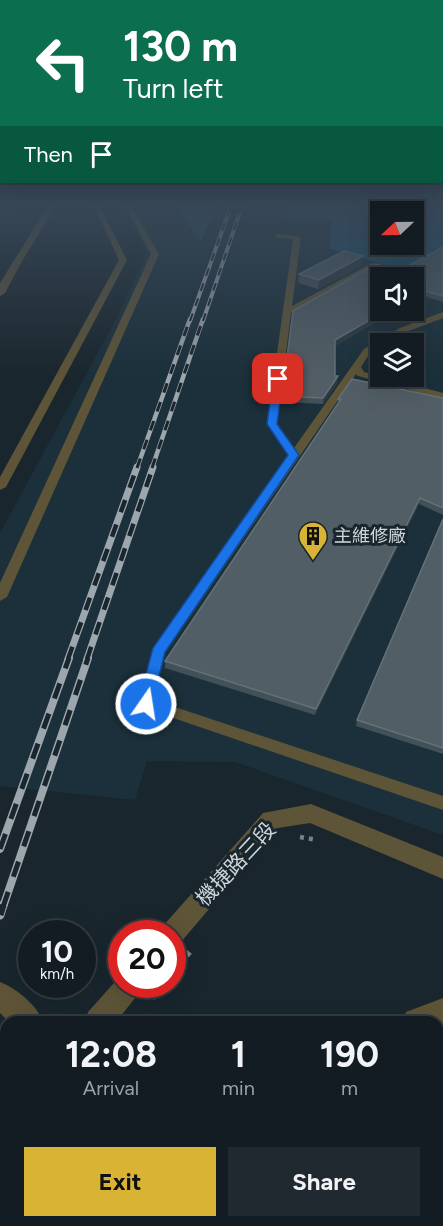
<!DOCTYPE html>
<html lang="en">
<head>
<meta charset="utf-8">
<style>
  body { margin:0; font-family:Figtree,"Noto Sans TC",sans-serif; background:#20292f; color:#f1f3f6; height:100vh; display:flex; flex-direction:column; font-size:22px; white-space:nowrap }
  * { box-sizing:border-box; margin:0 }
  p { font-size:20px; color:#9da1a5 }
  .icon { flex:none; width:33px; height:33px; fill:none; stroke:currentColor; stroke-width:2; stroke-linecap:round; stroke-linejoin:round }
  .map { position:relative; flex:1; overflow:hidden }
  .drawer { position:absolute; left:0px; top:1016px; width:444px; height:212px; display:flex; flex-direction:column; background:#131c22; border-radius:18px 18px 0 0; box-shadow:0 6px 24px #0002,0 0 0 2px #323a40 }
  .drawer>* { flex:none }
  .top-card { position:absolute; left:0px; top:0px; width:444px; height:183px; box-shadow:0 6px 24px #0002,0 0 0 2px #323a40; background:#0b6e4f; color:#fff; overflow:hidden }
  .needle { width:39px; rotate:248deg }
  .tools { position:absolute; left:370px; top:201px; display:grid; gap:12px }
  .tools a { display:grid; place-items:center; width:54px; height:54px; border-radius:0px; background:#131c22; box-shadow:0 6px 24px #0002,0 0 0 2px #323a40; font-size:30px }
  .speed { position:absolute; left:18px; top:920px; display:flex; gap:12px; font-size:30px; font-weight:700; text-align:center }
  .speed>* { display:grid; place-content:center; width:78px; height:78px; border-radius:50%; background:#131c22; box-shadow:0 6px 24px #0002,0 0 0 2px #323a40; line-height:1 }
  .speed small { font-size:15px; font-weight:400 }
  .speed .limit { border:9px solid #d22; background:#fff; color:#111 }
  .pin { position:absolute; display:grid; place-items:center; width:51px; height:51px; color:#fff; margin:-26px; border-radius:12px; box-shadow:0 3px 9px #0006 }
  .me { position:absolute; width:66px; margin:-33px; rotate:13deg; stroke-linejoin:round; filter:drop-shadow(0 0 4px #0008) }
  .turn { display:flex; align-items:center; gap:21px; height:126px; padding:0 24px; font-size:27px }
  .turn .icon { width:78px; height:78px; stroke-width:2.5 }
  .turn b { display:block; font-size:42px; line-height:51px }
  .then { display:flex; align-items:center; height:57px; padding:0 24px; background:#0003; gap:12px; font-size:22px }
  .eta { display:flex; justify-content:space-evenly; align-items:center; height:102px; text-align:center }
  .eta b { font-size:36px; font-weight:700; line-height:42px }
  .action { display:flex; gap:12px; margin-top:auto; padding:12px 24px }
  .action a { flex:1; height:69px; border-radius:0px; background:#d9b334; color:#111; font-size:24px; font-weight:700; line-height:69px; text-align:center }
  .action a+a { background:#20292f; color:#f1f3f6 }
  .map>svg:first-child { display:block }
  .built { fill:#1b303a; fill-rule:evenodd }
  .green { fill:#175169; fill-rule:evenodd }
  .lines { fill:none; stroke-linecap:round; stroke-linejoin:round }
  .path-far1 { stroke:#788288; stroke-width:4.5; stroke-dasharray:4 5; stroke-linecap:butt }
  .path { stroke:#788288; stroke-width:6; stroke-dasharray:4.5 7; stroke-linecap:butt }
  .lane { fill:#5e5437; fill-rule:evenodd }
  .street { fill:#5e5437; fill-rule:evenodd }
  .rail-far4-casing { stroke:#9da6ac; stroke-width:4 }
  .rail-far3-casing { stroke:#9da6ac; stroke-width:4.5 }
  .rail-far2-casing { stroke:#9da6ac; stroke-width:7 }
  .rail-far1-casing { stroke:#9da6ac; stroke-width:8 }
  .rail-casing { stroke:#9da6ac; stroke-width:9 }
  .rail-far4 { stroke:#19262d; stroke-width:2; stroke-dasharray:8; stroke-linecap:butt }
  .rail-far3 { stroke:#19262d; stroke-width:3; stroke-dasharray:10; stroke-linecap:butt }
  .rail-far2 { stroke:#19262d; stroke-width:4.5; stroke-dasharray:13; stroke-linecap:butt }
  .rail-far1 { stroke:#19262d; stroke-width:5; stroke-dasharray:16; stroke-linecap:butt }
  .rail { stroke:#19262d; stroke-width:7; stroke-dasharray:21; stroke-linecap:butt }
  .wall { fill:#425057 }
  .shaded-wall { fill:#2c3940 }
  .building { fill:#525e65; stroke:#657178; stroke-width:1.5 }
  .route { fill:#1a73e8; stroke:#114b97; stroke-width:1.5 }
  .labels { text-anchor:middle; stroke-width:6; stroke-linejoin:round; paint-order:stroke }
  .poi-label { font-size:18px; fill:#ced6db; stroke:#19262d; text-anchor:start }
  .near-street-label { font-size:21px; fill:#ced6db; stroke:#19262d }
</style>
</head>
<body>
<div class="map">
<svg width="443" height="1226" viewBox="0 0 443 1226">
  <rect width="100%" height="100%" fill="#19262d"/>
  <!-- built -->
  <path class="built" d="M122,206H443V835L235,762L147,761L135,800L0,786V533L115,321L147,253ZM381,212H414V244H381ZM381,278H414V310H381ZM381,344H414V376H381Z"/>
  <!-- green -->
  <g class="green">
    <path d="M176,206H216L201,241Z"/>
    <path d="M288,206H443V247L401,269L330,249L331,220L285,219ZM381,212H414V244H381Z"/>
  </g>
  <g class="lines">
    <!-- path-far1 -->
    <path class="path-far1" d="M300,837L317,840"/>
    <!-- path -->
    <g class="path">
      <path d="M172,973L191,950"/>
      <path d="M152,998L163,984"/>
    </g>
    <!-- lane -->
    <g class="lane">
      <path d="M94,206H100L127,260L6,487L0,490V477L119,260Z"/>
      <path d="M125,206H131L159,254L7,597L0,601V583L151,254Z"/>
      <path d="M279,234L301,237L292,306L372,263L379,265L291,313L277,424L294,448L364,349L400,328L443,312V318L406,332L386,344H381V347L370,353L361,367L364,372L443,393V399L358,376L356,374L165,653L154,700L443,796V810L141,707L138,703L153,648L288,456L267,424L293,239L276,238V234Z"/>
    </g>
    <!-- street -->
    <g class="street">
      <path d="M48,206H56L22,261L5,293L0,296V283Z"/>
      <path d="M311,804L443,857V879L310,823L278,828L181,942L172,946V933H160L163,926L263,813Z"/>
      <path d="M122,974V984H143L139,993L116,1022H85L88,1012Z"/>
      <path d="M0,982C16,988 37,1005 43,1022H9L0,1013Z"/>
      <path d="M443,998V1026L438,1027V1022H403L406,1012Z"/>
      <path d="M243,1221H309L307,1226H245Z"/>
    </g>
    <!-- rail-far4 casing -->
    <g class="rail-far4-casing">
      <g id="rail-far4">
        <path d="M190,321L231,206"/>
        <path d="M203,321L242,206"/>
      </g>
    </g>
    <!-- rail-far3 casing -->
    <g class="rail-far3-casing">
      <g id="rail-far3">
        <path d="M137,468L190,319"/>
        <path d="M152,468L203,319"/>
      </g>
    </g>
    <!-- rail-far2 casing -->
    <g class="rail-far2-casing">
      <g id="rail-far2">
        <path d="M68,659L137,467"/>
        <path d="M87,659L153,467"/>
      </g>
    </g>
    <!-- rail-far1 casing -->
    <g class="rail-far1-casing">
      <g id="rail-far1">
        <path d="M0,849L69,658"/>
        <path d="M3,907L88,658"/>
      </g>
    </g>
    <!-- rail casing -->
    <g class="rail-casing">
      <path id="rail" d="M0,915L3,905"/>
    </g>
    <!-- rail-far4 -->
    <use href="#rail-far4" class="rail-far4"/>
    <!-- rail-far3 -->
    <use href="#rail-far3" class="rail-far3"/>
    <!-- rail-far2 -->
    <use href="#rail-far2" class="rail-far2"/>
    <!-- rail-far1 -->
    <use href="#rail-far1" class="rail-far1"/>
    <!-- rail -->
    <use href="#rail" class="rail"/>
  </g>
  <!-- wall -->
  <g class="wall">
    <path d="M443,247V302L421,295L335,346V376L338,382L323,404L282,402V396L401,270Z"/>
    <path d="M362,266L318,289L298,283L299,274Z"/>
    <path d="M443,398V515L419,504L315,715L165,668V661L338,404V399Z"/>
    <path d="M443,519V754L356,726L357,720Z"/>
  </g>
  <!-- shaded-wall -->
  <g class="shaded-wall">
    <path d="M363,256L362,266L318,289L319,280Z"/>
    <path d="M422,290L421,295L414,300V295Z"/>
    <path d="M387,310H395L335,346V340Z"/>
    <path d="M338,376V382L323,404V398Z"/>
    <path d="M420,498L419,504L315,715L316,709Z"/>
  </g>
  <!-- building -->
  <g class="building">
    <path d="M443,247V296L422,290L414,295V278H381V310H387L335,340V376H338L323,398L282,396L293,311L376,264L401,270Z"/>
    <path d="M344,251L363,256L319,280L299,274Z"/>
    <path d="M352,379L443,398V508L420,498L316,709L165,661L341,399H338Z"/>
    <path d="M443,519V748L357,720Z"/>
  </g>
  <!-- sky -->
  <linearGradient id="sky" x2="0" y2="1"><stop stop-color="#0e1519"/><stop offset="0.54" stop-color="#384757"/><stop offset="1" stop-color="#384757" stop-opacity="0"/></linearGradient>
  <rect width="443" height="378" fill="url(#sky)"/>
  <!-- route -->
  <path class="route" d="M278,376L283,379L277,424L299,455L165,652L151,708H141L138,704L153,648L288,455L267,424L273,379Z"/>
  <!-- icons -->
  <defs>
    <g id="building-pin" transform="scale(1.5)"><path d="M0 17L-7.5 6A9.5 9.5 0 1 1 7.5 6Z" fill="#d9b334" stroke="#19262d"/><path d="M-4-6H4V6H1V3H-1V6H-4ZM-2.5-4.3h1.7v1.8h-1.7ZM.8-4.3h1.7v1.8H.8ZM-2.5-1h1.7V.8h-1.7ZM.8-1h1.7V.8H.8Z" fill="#111"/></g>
  </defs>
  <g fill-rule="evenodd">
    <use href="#building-pin" x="313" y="536"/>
  </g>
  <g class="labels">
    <!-- poi labels -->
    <g class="poi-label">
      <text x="334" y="542">主維修廠</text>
    </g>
    <!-- near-street labels -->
    <g class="near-street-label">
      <text transform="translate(236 864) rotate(-47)" y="7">機捷路三段</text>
    </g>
  </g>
</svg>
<div class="tools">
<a><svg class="needle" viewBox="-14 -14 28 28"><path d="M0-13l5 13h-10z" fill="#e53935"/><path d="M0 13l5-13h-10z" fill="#9da1a5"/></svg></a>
<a><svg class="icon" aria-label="sound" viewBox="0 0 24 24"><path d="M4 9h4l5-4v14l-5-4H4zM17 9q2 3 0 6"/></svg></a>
<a><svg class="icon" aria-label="layers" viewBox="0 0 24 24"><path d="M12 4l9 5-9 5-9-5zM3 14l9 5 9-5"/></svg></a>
</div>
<div class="speed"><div>10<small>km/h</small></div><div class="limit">20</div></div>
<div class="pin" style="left:278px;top:379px;background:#d93025"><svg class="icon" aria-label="arrive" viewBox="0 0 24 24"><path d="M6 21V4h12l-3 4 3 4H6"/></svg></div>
<svg class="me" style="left:146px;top:704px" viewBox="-20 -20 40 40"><circle r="17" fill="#1a73e8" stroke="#fff" stroke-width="3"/><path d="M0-11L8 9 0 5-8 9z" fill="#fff"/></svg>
<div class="top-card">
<div class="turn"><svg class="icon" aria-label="left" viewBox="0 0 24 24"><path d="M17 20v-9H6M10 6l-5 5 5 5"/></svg><div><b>130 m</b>Turn left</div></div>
<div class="then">Then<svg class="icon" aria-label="arrive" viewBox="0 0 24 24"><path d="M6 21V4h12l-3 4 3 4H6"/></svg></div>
</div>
<section class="drawer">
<div class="eta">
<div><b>12:08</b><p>Arrival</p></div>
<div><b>1</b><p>min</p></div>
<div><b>190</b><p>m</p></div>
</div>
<div class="action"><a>Exit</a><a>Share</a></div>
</section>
</div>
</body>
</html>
